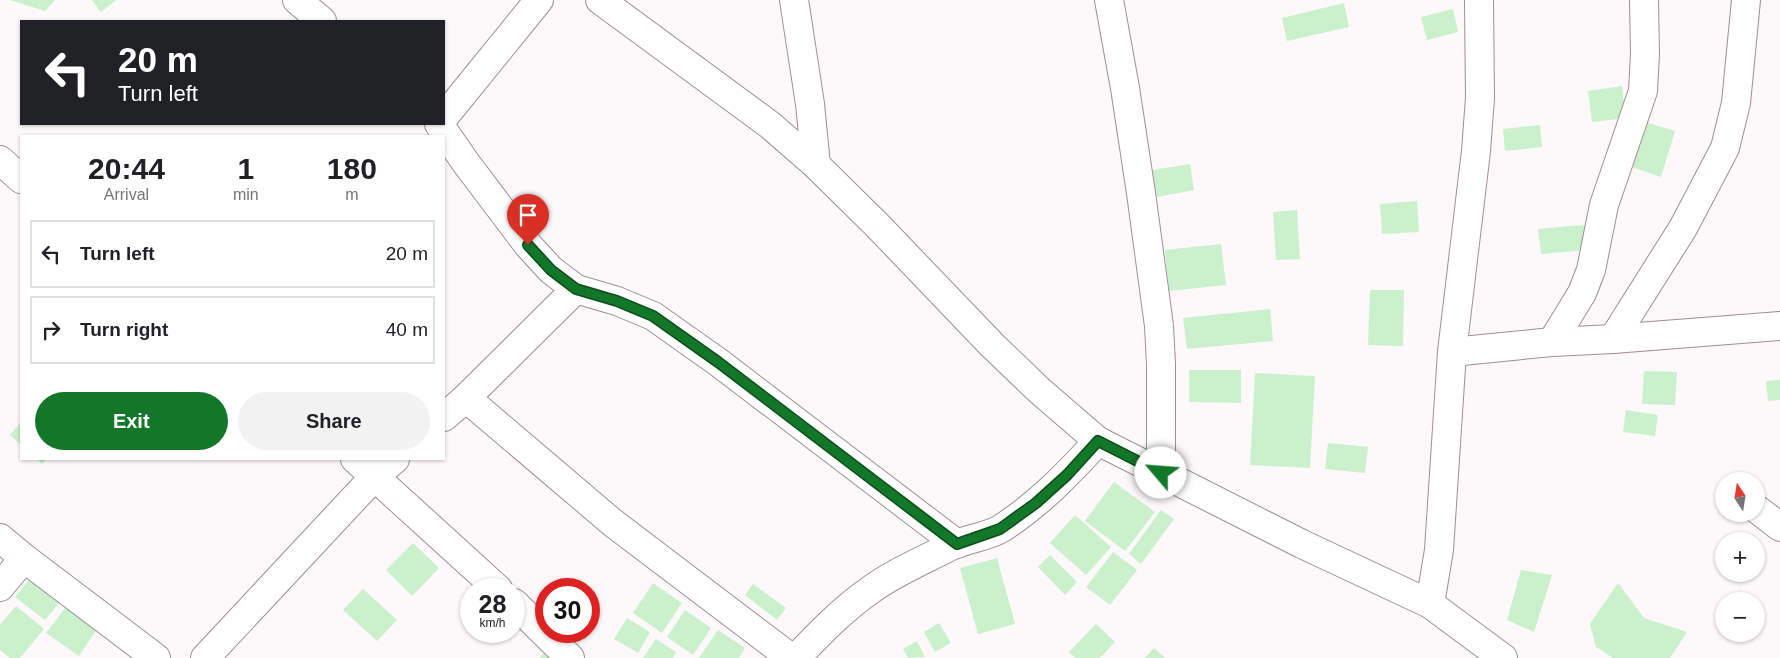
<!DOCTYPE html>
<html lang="en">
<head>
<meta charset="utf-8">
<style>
  body { margin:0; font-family:Arial,sans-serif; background:#f2f2f2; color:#202124; height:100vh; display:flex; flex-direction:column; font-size:19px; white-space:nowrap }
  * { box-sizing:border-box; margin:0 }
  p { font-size:16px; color:#757577 }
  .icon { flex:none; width:28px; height:28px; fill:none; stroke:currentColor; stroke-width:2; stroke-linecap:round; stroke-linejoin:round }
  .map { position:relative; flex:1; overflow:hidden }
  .details { position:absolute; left:20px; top:135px; width:425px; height:325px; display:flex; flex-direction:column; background:#fff; border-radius:0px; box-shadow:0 1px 4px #0004 }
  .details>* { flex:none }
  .hud { position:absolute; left:20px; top:20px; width:425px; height:105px; border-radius:0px; box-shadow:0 1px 4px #0004; background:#202124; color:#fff; overflow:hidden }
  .needle { width:32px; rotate:348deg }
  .tools { position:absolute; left:1715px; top:472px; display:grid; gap:10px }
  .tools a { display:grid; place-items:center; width:50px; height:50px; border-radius:50%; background:#fff; box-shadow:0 1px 4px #0004; font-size:25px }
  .speed { position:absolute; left:460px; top:578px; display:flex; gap:10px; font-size:25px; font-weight:700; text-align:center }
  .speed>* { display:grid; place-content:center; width:65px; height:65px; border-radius:50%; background:#fff; box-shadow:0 1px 4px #0004; line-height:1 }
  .speed small { font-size:12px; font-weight:400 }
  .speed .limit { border:8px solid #d22; background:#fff; color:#111 }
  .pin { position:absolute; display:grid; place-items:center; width:42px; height:42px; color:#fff; margin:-51px -21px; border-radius:50% 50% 50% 0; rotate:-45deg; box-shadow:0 0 5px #0007 }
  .pin .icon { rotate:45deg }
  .me { position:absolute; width:55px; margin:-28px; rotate:297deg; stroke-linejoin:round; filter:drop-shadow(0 0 4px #0008) }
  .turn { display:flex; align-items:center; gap:18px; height:105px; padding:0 15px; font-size:22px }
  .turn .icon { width:65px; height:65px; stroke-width:2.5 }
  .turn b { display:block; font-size:35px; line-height:42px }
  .eta { display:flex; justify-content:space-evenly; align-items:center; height:85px; text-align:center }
  .eta b { font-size:30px; font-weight:700; line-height:35px }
  .button { display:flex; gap:10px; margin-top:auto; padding:10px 15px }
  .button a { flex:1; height:58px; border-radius:30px; background:#127728; color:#fff; font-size:20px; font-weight:700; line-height:58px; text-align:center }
  .button a+a { background:#f2f2f2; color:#202124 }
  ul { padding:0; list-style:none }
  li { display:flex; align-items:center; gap:15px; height:68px; margin:0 10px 8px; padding:0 5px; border:2px solid #e0e0e0; border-radius:0px }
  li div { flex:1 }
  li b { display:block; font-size:19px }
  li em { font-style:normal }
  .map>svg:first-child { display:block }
  .building { fill:#cbf0cc }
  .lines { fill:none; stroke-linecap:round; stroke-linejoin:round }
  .minor-casing { stroke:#a18d93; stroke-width:30 }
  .minor { stroke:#fff; stroke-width:28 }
  .route-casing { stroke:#0c4d1a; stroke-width:12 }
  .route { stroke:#127728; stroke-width:9 }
</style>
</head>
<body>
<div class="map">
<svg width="1780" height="658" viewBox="0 0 1780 658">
  <rect width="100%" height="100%" fill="#fdf8fa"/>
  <!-- building -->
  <g class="building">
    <path d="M10,0H55L45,11Z"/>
    <path d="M92,0H116L101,12Z"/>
    <path d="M1344,3L1349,27L1287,41L1282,18Z"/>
    <path d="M1453,9L1458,32L1427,40L1421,17Z"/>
    <path d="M1622,86L1626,118L1592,122L1588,91Z"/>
    <path d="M1645,122L1675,131L1661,177L1631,167Z"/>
    <path d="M1540,125L1542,147L1505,151L1503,129Z"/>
    <path d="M1190,164L1194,190L1157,197L1152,170Z"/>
    <path d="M1417,201L1419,232L1382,234L1380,204Z"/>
    <path d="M1297,210L1300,259L1276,260L1273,212Z"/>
    <path d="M1584,225L1586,250L1541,254L1538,229Z"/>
    <path d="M1221,244L1226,285L1169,291L1165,250Z"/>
    <path d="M1370,290H1404L1403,346L1368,345Z"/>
    <path d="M1270,309L1273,341L1187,349L1183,318Z"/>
    <path d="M1189,370H1241V403L1189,402Z"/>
    <path d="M1644,371L1677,372L1675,405L1642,404Z"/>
    <path d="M1255,373L1315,376L1310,468L1250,465Z"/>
    <path d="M1780,380V400L1768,401L1766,381Z"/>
    <path d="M1626,410L1658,415L1655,436L1623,432Z"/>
    <path d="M21,422V445L10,435Z"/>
    <path d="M1328,443L1368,447L1365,473L1325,469Z"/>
    <path d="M37,459H47L42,464Z"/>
    <path d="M1114,482L1155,512L1125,551L1085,521Z"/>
    <path d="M1161,510L1174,519L1141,564L1129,554Z"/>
    <path d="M1075,515L1111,547L1086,575L1050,543Z"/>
    <path d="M413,543L439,568L412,596L386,570Z"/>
    <path d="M1113,552L1137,570L1110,605L1086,587Z"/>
    <path d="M1050,555L1077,582L1065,595L1038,567Z"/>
    <path d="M997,558L1015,624L978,634L960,568Z"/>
    <path d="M1521,570L1552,575L1534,632L1507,620Z"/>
    <path d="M30,579L60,602L45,620L15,597Z"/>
    <path d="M653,583L682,603L662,633L633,613Z"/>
    <path d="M1618,583L1644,618L1687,632L1670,658H1613L1596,647L1590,624Z"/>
    <path d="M753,584L786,608L777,620L745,595Z"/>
    <path d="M363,589L397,620L377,641L343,610Z"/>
    <path d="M16,606L44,629L20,658H10L0,650V625Z"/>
    <path d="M66,607L97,629L79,656L46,633Z"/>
    <path d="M685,610L711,628L693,655L667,637Z"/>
    <path d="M627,618L650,632L638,653L614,639Z"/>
    <path d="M939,623L951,643L935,652L924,632Z"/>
    <path d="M1096,624L1115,642L1100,658H1075L1069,652Z"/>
    <path d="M718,630L745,648L739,658H699Z"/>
    <path d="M656,639L676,652L673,658H643Z"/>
    <path d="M917,641L925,657L908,658L903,649Z"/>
    <path d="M1154,648L1165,658H1145Z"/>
    <path d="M547,649L558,658H540Z"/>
  </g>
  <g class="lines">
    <!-- minor casing -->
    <g class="minor-casing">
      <g id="minor">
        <path d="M297,0L322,21"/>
        <path d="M600,0L770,125L816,165L877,225L992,345L1040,391L1098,441L1302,544L1430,604L1503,658"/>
        <path d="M794,0L810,104L816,165"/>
        <path d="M1109,0L1125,88L1141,193L1159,326L1161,364V473"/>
        <path d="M444,117L539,0"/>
        <path d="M439,124L466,163L528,245L551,270L576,289L617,301L653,316L718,362L957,544"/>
        <path d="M0,160L21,179"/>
        <path d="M1613,339L1683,228L1725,148L1736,103L1746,0"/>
        <path d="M1552,342L1582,293L1591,270L1604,205L1643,91L1645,54L1644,0"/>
        <path d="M1452,352L1552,342L1613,339L1780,326"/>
        <path d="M466,398L613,523L791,658"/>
        <path d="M444,417L466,398L576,289"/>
        <path d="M355,459L498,589"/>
        <path d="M1758,510L1780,527"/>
        <path d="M0,538L24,558L156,658"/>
        <path d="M0,587L24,558"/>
        <path d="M514,603L570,658"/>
        <path d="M1430,604L1439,550L1452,352L1476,151L1480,98L1479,0"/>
        <path d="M205,658L375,476L395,459"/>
        <path d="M796,658C819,634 842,610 869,591C893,573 922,561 949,547C965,539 988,537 1002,528C1039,504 1069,473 1098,441"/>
      </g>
    </g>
    <!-- minor -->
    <use href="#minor" class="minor"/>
  </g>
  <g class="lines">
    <!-- route casing -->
    <g class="route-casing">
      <path id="route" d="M528,245L551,270L576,289L617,301L653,316L718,362L957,544L1000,529L1036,503L1067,475L1098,441L1161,473"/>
    </g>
    <!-- route -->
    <use href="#route" class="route"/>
  </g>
</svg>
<div class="tools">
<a><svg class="needle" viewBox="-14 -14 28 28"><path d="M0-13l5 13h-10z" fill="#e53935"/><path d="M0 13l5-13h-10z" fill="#757577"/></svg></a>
<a>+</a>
<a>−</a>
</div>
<div class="speed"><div>28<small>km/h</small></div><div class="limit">30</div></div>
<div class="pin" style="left:528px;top:245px;background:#d93025"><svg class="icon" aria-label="arrive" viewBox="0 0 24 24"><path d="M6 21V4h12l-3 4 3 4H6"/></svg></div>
<svg class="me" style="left:1161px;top:473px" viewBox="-20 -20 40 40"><circle r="19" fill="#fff"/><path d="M0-13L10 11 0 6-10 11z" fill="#127728"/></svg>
<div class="hud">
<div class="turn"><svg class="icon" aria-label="left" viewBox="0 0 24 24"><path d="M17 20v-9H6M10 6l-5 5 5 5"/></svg><div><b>20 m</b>Turn left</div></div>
</div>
<section class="details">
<div class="eta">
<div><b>20:44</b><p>Arrival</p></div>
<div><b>1</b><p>min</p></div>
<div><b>180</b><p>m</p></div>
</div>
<ul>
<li><svg class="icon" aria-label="left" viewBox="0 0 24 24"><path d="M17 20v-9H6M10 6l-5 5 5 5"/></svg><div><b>Turn left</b></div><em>20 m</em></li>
<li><svg class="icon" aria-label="right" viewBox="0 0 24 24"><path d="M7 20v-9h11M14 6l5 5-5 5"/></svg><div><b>Turn right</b></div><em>40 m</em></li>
</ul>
<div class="button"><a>Exit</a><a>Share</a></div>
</section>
</div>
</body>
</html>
